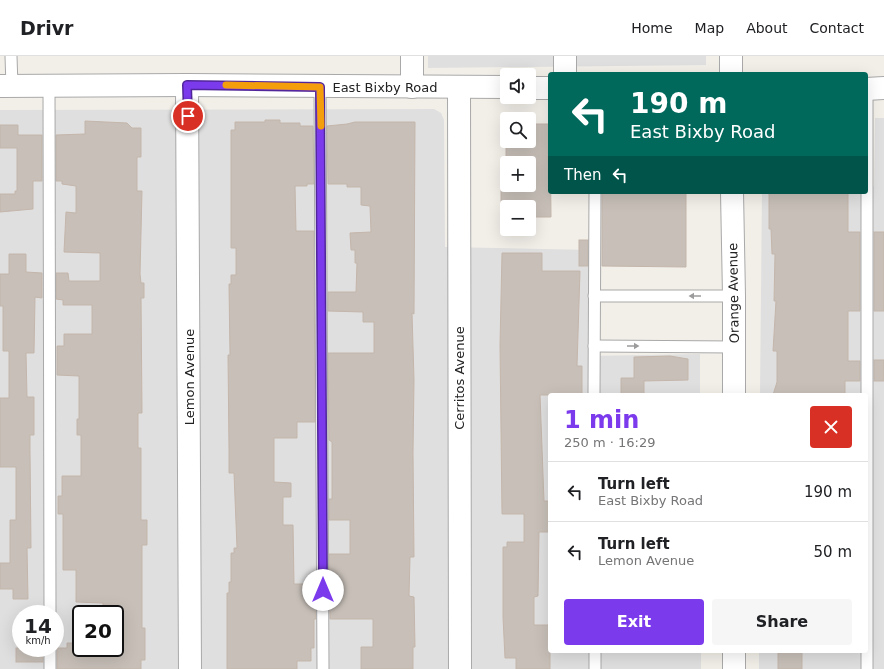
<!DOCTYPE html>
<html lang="en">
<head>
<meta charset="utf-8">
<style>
  body { margin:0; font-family:"DejaVu Sans",sans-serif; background:#f6f6f6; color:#202124; height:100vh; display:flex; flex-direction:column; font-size:15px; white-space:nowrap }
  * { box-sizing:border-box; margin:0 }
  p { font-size:13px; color:#757577 }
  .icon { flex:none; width:22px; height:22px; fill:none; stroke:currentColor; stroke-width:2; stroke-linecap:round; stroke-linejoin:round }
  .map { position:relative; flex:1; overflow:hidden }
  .panel { position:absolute; left:548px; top:337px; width:320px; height:260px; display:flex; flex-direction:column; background:#fff; border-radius:4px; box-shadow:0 4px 16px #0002 }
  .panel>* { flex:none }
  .hud { position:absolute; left:548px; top:16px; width:320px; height:122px; border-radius:4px; box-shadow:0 4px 16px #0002; background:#00695c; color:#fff; overflow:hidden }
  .controls { position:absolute; left:500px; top:12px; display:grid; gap:8px }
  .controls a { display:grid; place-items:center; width:36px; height:36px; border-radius:4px; background:#fff; box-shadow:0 4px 16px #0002; font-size:20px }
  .speed { position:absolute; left:12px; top:549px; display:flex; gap:8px; font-size:20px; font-weight:700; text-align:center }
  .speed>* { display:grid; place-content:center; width:52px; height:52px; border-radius:50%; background:#fff; box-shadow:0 4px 16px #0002; line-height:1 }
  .speed small { font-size:10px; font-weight:400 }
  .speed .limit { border:2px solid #111; border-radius:6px; background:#fff; color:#111 }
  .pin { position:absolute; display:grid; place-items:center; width:34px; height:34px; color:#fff; margin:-17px; border:2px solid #fff; border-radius:50%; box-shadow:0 1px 4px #0007 }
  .me { position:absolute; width:44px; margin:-22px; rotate:0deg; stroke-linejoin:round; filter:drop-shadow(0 0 3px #0008) }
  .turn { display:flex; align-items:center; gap:14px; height:84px; padding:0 16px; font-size:18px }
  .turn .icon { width:52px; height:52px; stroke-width:2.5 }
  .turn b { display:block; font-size:28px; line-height:34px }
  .then { display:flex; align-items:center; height:38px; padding:0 16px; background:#0003; gap:8px; font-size:15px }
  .round { display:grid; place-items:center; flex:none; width:42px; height:42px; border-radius:4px; background:#f6f6f6 }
  .summary { display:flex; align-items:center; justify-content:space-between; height:68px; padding:0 16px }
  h1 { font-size:24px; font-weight:700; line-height:30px; color:#7c3aed }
  .primary-button { display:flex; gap:8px; margin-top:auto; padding:8px 16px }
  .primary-button a { flex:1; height:46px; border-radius:4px; background:#7c3aed; color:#fff; font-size:16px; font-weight:700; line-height:46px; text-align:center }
  .primary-button a+a { background:#f6f6f6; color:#202124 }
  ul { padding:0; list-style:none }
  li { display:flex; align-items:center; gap:12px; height:60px; padding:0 16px; border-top:1px solid #e0e0e0 }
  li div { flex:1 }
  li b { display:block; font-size:15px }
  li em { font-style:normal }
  header { display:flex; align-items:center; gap:24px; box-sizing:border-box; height:56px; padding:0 20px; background:#fff; border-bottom:1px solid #e0e0e0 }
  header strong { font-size:19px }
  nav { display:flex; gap:22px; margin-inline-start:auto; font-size:14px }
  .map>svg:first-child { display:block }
  .residential { fill:#e0dfdf; fill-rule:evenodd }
  .building { fill:#c7bfb8; stroke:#c4b6ab; fill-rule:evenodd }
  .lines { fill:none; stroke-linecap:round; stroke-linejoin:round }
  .service-casing { stroke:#a9a9a9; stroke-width:13 }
  .minor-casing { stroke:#a9a9a9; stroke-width:24 }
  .tertiary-casing { stroke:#a9a9a9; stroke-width:24 }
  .service { stroke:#fff; stroke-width:11 }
  .minor { stroke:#fff; stroke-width:22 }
  .tertiary { stroke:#fff; stroke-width:22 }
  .oneway { fill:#9c9c9c }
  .route-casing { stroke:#51269a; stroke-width:10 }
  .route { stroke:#7c3aed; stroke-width:7 }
  .slow { stroke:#f59e0b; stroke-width:7 }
  .labels { text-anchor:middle; stroke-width:4; stroke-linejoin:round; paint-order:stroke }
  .street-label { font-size:13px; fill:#222; stroke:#fff }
</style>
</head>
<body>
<header>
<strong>Drivr</strong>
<nav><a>Home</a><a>Map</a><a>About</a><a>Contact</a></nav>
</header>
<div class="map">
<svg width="884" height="613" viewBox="0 0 884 613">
  <rect width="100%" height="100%" fill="#f2efe9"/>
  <!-- residential -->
  <g class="residential">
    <path d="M428,0H706V9L428,12Z"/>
    <path d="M434,53L441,57L444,64L445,191L592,194L591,300L700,298V339H550V595H701V613H0V54ZM21,558H55V592H21ZM81,558H115V592H81Z"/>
    <path d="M875,62H884V613H759V595H866V339H760L762,136H866V131L874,130Z"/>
  </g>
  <!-- building -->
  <g class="building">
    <path d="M265,64H280V67H300V70H313L314,128H307V130H295L296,175H314L315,366H297V382H274V426L291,427V441H283V469H293L294,528H316V563H314V592H311V605H297V613H227V537H229V526H231V497H234V492H237L234,417H229V393L228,299H230L229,228H231V219H236V192H231V74H235V66H265Z"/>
    <path d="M85,65L127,67L132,72H141V101H137V135H142L140,218L141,227H144V242H141L142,357H138V392H141V464H147V489H142V572H145V604H141V613H57V592H67V587H81V592H115V558H103V547L76,546V514H63V458H58V440H62V420H81V379H77V363H79V320L57,319V290H64V278H92V249H63V244L56,243V217H68L69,225H100V197L64,196L66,156L76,157V130L62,128V125H56V79L85,78Z"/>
    <path d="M355,66H415L414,258L412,257L414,324L413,396L414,501H410L409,540L414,541L415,591H413V613H361V591H373V563H330L329,498H350V464H329V443H332V386L329,384L328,297H374V266H363V256L328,255V236H356L357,207H355V194H351L350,177L371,176L370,150L361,149V131H347V128H328L327,70L347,68Z"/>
    <path d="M529,68H550L551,161H531V149H501V107H506V75L507,85H529ZM507,107H529V129H507Z"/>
    <path d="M0,69H18V79H42V125H33V153L0,156V138H15V135H17V92H0Z"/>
    <path d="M602,136H686V211L602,210Z"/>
    <path d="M769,136H848V176H860V255H848V305H860V325H845V339H773L777,326V295H773L776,245H774L775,198H772L771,173H769Z"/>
    <rect x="874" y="176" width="10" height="79"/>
    <rect x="579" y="184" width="9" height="26"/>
    <path d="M502,197H542V215H580L577,310H582V339H540L544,445H550V476H539L538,540L534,541V569H550V613H516V602H505L503,561V491H507V486H524V458H502L500,289Z"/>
    <path d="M9,198H26V216L42,217V242L35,241L34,297H26L27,341H34V379H30V394L31,492H27L28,543H13V533H0V507H10V464H16V411H0V342H9V295H3V250H0V218H9Z"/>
    <path d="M670,300L688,303V324L644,325V338H621V322H634V301Z"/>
    <rect x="874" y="304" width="10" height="21"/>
    <rect x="16" y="592" width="27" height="14"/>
    <rect x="778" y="595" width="24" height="18"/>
  </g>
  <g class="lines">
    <!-- service casing -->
    <g class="service-casing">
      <g id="service">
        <path d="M11,0L12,30"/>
        <path d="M49,30L50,558"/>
        <path d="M320,31L323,613"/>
        <path d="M594,240H734"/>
        <path d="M594,290L734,291"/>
        <path d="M594,339L595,136"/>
        <path d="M50,592V613"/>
        <path d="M595,595V613"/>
        <path d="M867,613V33"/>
      </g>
    </g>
    <!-- minor casing -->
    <g class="minor-casing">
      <g id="minor">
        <path d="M565,18V0"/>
        <path d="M187,29L190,613"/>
        <path d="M412,31V0"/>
        <path d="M459,31L460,613"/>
      </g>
    </g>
    <!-- tertiary casing -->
    <g class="tertiary-casing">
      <g id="tertiary">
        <path d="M731,18V0"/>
        <path d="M0,30L187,29L507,31"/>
        <path d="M529,32H550"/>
        <path d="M866,33L884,32"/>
        <path d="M732,136L734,240V339"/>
        <path d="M734,613V595"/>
      </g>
    </g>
    <!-- service -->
    <use href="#service" class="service"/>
    <!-- minor -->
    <use href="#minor" class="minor"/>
    <!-- tertiary -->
    <use href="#tertiary" class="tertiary"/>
  </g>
  <!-- one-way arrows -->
  <defs><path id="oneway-solid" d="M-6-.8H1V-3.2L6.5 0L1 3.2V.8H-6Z"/></defs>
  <g class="oneway">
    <use href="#oneway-solid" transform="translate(695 240) rotate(180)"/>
    <use href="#oneway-solid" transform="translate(633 290)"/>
  </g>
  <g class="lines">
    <!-- route casing -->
    <g class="route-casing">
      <path id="route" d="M188,60L187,29L320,31L323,534"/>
    </g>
    <!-- route -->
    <use href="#route" class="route"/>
    <!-- slow -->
    <path class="slow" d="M226,29L320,31L321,70"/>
  </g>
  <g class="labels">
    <!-- street labels -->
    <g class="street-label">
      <text x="385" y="36">East Bixby Road</text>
      <text transform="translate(733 237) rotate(-91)" y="5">Orange Avenue</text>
      <text transform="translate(189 321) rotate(-90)" y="5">Lemon Avenue</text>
      <text transform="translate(459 322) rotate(-90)" y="5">Cerritos Avenue</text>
    </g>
  </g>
</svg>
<div class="controls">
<a><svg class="icon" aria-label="sound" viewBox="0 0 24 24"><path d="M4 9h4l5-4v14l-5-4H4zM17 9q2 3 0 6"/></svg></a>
<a><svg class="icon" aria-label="search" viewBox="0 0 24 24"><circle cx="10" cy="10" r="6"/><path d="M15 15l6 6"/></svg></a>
<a>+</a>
<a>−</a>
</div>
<div class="speed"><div>14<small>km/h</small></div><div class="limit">20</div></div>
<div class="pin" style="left:188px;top:60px;background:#d93025"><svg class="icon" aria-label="arrive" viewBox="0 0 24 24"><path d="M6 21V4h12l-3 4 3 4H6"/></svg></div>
<svg class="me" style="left:323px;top:534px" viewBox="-20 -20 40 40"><circle r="19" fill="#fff"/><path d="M0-13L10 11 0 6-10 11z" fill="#7c3aed"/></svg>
<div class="hud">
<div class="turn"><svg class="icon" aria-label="left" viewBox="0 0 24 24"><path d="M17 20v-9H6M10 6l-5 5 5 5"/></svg><div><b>190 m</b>East Bixby Road</div></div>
<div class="then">Then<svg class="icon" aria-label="left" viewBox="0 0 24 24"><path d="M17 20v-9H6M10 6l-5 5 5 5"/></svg></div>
</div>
<section class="panel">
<div class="summary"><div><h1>1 min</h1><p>250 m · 16:29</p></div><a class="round" style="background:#d93025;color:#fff"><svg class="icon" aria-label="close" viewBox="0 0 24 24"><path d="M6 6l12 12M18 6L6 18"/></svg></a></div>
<ul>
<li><svg class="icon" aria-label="left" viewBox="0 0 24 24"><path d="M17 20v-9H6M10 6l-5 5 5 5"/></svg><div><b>Turn left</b><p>East Bixby Road</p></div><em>190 m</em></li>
<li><svg class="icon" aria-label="left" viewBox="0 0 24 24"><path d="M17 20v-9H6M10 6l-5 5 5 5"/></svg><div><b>Turn left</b><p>Lemon Avenue</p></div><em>50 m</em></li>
</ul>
<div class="primary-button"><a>Exit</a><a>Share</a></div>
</section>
</div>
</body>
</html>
